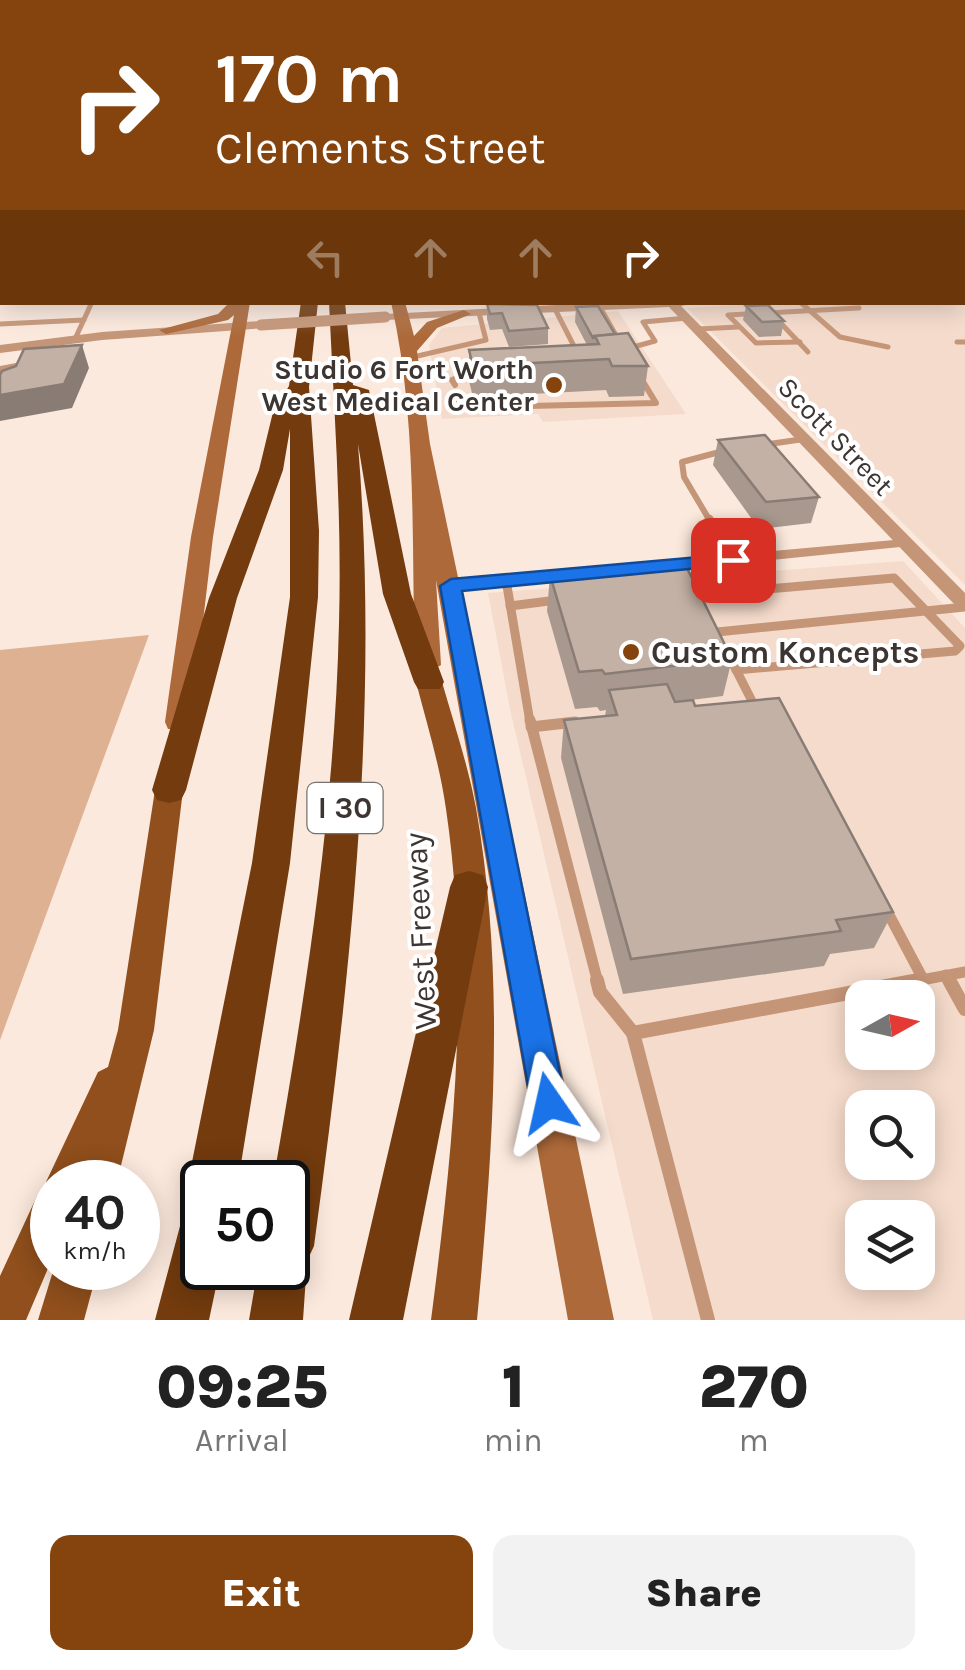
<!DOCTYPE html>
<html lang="en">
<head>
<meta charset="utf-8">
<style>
  body { margin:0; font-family:Karla,sans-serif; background:#f2f2f2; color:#222; height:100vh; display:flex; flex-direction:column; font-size:38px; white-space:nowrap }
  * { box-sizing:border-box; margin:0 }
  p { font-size:32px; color:#767676 }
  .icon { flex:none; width:55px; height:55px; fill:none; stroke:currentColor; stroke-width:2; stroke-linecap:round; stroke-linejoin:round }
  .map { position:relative; height:1320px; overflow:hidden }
  .side { display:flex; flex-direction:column; background:#fff; flex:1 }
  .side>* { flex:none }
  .hud { position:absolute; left:0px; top:0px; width:965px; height:305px; box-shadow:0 5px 25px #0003; background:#85440d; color:#fff; overflow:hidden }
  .needle { width:65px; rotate:82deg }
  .buttons { position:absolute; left:845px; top:980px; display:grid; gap:20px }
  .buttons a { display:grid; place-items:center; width:90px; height:90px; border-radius:20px; background:#fff; box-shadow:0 5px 25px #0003; font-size:50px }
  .speed { position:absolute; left:30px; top:1160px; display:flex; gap:20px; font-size:50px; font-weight:700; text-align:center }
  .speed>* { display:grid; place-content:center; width:130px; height:130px; border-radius:50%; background:#fff; box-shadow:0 5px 25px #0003; line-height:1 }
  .speed small { font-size:25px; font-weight:400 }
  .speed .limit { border:5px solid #111; border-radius:15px; background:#fff; color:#111 }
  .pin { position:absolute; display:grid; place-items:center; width:85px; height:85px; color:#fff; margin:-42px; border-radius:20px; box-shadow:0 5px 15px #0006 }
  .me { position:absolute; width:110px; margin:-55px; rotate:349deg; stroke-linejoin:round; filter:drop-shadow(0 0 8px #0008) }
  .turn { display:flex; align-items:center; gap:35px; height:210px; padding:0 50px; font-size:45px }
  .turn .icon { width:130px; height:130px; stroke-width:2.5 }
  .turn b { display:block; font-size:70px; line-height:85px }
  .lanes { display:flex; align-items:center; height:95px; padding:0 50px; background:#0003; justify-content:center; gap:50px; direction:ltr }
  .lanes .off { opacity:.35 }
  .eta { display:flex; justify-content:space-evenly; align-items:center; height:170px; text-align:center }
  .eta b { font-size:60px; font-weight:800; line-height:70px }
  .button { display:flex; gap:20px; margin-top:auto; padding:20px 50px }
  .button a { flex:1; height:115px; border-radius:20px; background:#85440d; color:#fff; font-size:40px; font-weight:800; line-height:115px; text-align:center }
  .button a+a { background:#f2f2f2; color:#222 }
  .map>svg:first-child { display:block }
  .built { fill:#f5dbcb; fill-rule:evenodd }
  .green { fill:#dfb193 }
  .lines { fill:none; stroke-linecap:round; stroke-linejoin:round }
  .service-far4 { stroke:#c59577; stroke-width:5 }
  .service-far3 { stroke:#c59577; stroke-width:6 }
  .service-far2 { stroke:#c59577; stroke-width:9 }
  .service-far1 { stroke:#c59577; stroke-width:11 }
  .service { stroke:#c59577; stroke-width:14 }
  .minor { fill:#c59577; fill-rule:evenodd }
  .tertiary { fill:#c59577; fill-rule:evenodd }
  .secondary { fill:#ad6939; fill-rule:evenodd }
  .primary { fill:#904f1c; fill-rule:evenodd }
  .motorway { fill:#733b0e; fill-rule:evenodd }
  .tertiary-bridge { stroke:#c59577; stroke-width:11 }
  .wall { fill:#a8988e }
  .shaded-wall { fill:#887c74 }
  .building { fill:#c3b1a5; stroke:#887c74; stroke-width:2.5 }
  .route { fill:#1a73e8; stroke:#114b97; stroke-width:2.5 }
  .poi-dot { fill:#85440d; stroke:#fff; stroke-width:4 }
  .labels { text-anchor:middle; stroke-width:8; stroke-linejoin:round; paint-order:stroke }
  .far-poi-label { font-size:28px; font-weight:bold; fill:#3d3531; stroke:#fff; text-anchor:end }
  .far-street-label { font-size:28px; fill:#3d3531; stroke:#fff }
  .shield { fill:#fff; stroke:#77726f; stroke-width:2.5 }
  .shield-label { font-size:30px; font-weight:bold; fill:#3d3531 }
  .poi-label { font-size:32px; font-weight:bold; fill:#3d3531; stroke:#fff; text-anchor:start }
  .street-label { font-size:32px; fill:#3d3531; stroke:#fff }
</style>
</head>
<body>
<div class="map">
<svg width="965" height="1320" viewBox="0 0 965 1320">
  <rect width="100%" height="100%" fill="#fce9dd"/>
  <!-- built -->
  <g class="built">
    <path d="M963,293H965V585L687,308L796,302H962Z"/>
    <path d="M618,311L686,414L543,422L538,414L442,419L429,345L442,328Z"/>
    <path d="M903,561L965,628V1320H653L510,709L488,593ZM862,998H918V1052H862ZM862,1108H918V1162H862ZM862,1218H918V1272H862Z"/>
  </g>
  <!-- green -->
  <path class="green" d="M149,635L0,1040V650Z"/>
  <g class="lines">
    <!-- service-far4 -->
    <g class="service-far4">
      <path d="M800,302L840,337L888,347"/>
      <path d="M600,307L621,344"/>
      <path d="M555,309L579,356"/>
      <path d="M776,318L808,352"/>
      <path d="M0,324L84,320"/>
      <path d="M698,329L738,327"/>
      <path d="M75,339L92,302"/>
      <path d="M800,342L756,343L728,315L859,308"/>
      <path d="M957,342H965"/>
      <path d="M626,349L655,341L643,322L687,318"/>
      <path d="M409,358L486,340L479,313"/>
      <path d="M16,366L22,365"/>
    </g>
    <!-- service-far3 -->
    <g class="service-far3">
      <path d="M0,369L22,365"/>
      <path d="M455,385L452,380L478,370"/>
      <path d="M456,392L460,404L482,407L656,403L639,375"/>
      <path d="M762,445L804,439"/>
      <path d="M710,521L684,477L682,462L727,450"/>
    </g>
    <!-- service-far2 -->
    <g class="service-far2">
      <path d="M709,519L733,560"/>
      <path d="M506,580L530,722"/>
      <path d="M698,595L894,578L960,646L955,651L736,670"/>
      <path d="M510,606L557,600"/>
      <path d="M717,632L965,607"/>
      <path d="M727,652L753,703"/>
    </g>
    <!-- service-far1 -->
    <g class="service-far1">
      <path d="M530,720L598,983"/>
      <path d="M531,727L575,722"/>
      <path d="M887,911L923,979"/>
      <path d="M946,975L950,983"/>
      <path d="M905,983L965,972"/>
    </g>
    <!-- service -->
    <g class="service">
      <path d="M597,980L600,992L633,1033"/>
      <path d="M949,980L965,1009"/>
      <path d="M708,1320L633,1033L919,980"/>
    </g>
    <!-- minor -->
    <g class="minor">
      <path d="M905,539L912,543L910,546L662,571L654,566L662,561Z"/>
      <path d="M571,570L577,572L579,575L577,578L451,590L443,585L451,580Z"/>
    </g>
    <!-- tertiary -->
    <g class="tertiary">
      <path d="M962,251L965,252V259L962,258Z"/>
      <rect x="962" y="286" width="3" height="6"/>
      <path d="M614,302H699L681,306L965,593V610L958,608L669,307L385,320L379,317L385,314Z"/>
      <path d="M261,321L267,325L265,328L102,340L0,353V345L102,332Z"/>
    </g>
    <!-- secondary -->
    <g class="secondary">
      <path d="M230,302H250L213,537L191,722L188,729H168L165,722L191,537L234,315L228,320L166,334L159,330L218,314Z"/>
      <path d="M391,302H405L414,336L427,322L464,310L471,314L437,328L417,351L430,444L614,1320H568L436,580L441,665L428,673L415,665C411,543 418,421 391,302Z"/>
    </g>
    <!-- primary -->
    <g class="primary">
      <path d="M429,673L442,682C454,724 468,765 476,808C506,977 493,1150 477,1320H431C453,1150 471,979 446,809C440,766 427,724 416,682Z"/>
      <path d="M169,779L179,782L183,790L154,1030L117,1182H52V1259L26,1320H0V1276L37,1196L49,1191L46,1182L98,1072L108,1067L118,1030L155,790L159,782Z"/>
      <path d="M54,1268H98L84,1320H38Z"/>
    </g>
    <!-- motorway -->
    <g class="motorway">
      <path d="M301,302H318L309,387L319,531L318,597L290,863L238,1182H202V1202L196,1199L188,1182L252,863L290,597V429L283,470L237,598L186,790L181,800L169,803L157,800L152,790L209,598L259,470L273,412L289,386Z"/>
      <path d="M329,302H345L353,385L369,390L411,594L444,682L440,689H418L414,682L383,594L358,444C380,714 350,979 314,1246L307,1261L303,1320H249L258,1268H288V1182H273C305,998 335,810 339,623C342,516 334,409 329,302Z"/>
      <path d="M469,871L483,875L488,887L403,1320H349L450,887L455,875Z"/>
      <path d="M202,1204V1268H220L209,1320H155L184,1211Z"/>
    </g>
    <!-- tertiary-bridge -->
    <path class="tertiary-bridge" d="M261,325L385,317"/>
  </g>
  <!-- wall -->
  <g class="wall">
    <rect x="962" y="153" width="3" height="48"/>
    <rect x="0" y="187" width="2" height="63"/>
    <path d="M476,302H512L500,304L548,328V344L509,347L502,329L490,330L487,319V305H477Z"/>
    <path d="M746,306L784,321L781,336L759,337L743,320Z"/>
    <path d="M576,307L615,334L648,366L644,396L609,397L606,390L473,397L469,381V350L587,345L575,322Z"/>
    <path d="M718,440L819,497L811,523L759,529L713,465Z"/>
    <path d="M550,575L732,659L723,696L675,702L695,706L893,912L874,948L830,954L824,966L623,994L561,758L564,720L605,716L606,710L600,711L597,707L575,709L547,611Z"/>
  </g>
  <!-- shaded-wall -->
  <path class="shaded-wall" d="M82,345L89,368L72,408L0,421V395Z"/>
  <!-- building -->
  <g class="building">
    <rect x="962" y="153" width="3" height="28"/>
    <rect x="0" y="187" width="2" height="38"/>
    <path d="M487,304L537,305L548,328L509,331L502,313L490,314Z"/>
    <path d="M768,305L784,321L762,322L746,306Z"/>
    <path d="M598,306L615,334L595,336L596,337L593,338L576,307Z"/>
    <path d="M628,333L648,366H612L609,359L473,366L469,350L599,344L595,336Z"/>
    <path d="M82,345L64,384L0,395V375L2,371L16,366L24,349Z"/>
    <path d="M765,435L819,497L766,502L718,440Z"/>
    <path d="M685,564L732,659L605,674L602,670L579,672L550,575Z"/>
    <path d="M667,684L675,702L693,700L695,706L779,698L893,912L836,920L841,931L631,959L564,720L617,715L609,690Z"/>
  </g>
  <!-- sky -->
  <linearGradient id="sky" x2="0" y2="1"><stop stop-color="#b0b6c3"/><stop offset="0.45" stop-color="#fef5f0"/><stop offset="1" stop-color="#fef5f0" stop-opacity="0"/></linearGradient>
  <rect width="965" height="338" fill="url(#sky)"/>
  <!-- route -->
  <path class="route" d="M733,554L743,560L740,564L462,591L566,1103L561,1116L549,1121L536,1116L531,1103L440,586L451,579Z"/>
  <!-- markers -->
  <g class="poi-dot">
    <circle cx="554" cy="385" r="10"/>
    <circle cx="631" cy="652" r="10"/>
  </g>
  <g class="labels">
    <!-- far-poi labels -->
    <g class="far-poi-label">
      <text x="534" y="379">Studio 6 Fort Worth<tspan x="534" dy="32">West Medical Center</tspan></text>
    </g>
    <!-- far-street labels -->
    <g class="far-street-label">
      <text transform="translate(836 436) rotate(46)" y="10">Scott Street</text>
    </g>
    <!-- shield labels -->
    <rect class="shield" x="307.5" y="783" width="75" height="50" rx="8"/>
    <g class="shield-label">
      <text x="345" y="818">I 30</text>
    </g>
    <!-- poi labels -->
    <g class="poi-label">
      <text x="651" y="663">Custom Koncepts</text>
    </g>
    <!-- street labels -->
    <g class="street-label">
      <text transform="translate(420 931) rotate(-93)" y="11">West Freeway</text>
    </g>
  </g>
</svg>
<div class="buttons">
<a><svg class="needle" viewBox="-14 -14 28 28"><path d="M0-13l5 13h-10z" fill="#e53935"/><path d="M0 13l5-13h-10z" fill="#767676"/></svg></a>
<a><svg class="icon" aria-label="search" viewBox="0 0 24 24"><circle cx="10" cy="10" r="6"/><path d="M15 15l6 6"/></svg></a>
<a><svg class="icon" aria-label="layers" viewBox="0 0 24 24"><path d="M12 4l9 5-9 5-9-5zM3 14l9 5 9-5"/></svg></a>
</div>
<div class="speed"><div>40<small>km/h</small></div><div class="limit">50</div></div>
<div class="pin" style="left:733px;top:560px;background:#d93025"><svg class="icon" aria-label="arrive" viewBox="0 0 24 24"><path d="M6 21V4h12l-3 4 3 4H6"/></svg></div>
<svg class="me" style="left:549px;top:1103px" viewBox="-20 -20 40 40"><path d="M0-17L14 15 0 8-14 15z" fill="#1a73e8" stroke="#fff" stroke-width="4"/></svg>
<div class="hud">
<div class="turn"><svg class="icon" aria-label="right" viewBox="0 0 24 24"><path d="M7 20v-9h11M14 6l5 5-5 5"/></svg><div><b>170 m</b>Clements Street</div></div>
<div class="lanes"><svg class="icon off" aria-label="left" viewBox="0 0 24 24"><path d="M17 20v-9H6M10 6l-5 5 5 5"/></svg><svg class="icon off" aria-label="ahead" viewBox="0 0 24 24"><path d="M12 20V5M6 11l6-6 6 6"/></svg><svg class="icon off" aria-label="ahead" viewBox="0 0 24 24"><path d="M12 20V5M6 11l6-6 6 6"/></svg><svg class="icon" aria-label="right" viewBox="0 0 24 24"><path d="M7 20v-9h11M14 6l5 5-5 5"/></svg></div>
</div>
</div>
<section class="side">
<div class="eta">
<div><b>09:25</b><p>Arrival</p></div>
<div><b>1</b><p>min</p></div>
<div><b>270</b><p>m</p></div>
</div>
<div class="button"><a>Exit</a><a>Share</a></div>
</section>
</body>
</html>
